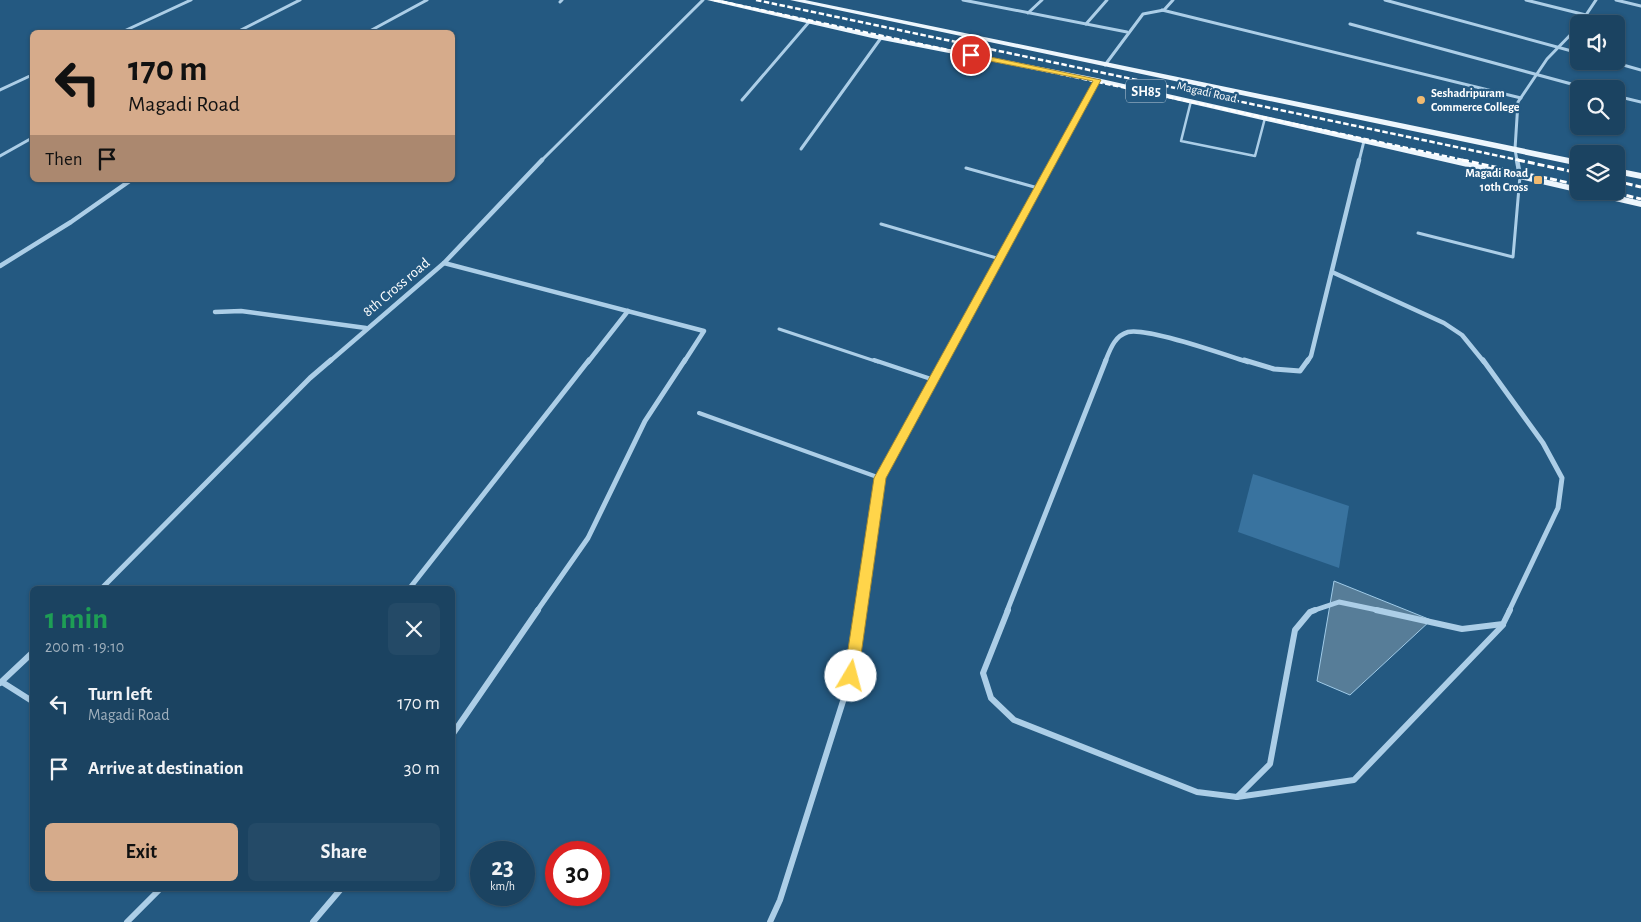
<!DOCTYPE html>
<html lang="en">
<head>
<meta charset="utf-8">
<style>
  body { margin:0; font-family:"Alegreya Sans",sans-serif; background:#244a67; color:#f1f3f6; height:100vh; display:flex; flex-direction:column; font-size:19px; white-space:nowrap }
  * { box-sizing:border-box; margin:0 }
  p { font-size:16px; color:#a0b0bd }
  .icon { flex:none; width:28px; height:28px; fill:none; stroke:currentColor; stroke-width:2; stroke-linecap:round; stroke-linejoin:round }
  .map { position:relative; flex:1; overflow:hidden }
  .side { position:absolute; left:30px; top:586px; width:425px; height:305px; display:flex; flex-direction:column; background:#1b4361; border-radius:8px; box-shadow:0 1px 4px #0004,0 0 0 1px #395c76 }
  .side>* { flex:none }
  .guide { position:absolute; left:30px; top:30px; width:425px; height:152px; border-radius:8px; box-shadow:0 1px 4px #0004,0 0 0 1px #395c76; background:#d6ab8b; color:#111; overflow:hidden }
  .fabs { position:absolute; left:1570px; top:15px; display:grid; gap:10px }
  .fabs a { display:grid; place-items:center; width:55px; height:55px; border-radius:8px; background:#1b4361; box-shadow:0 1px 4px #0004,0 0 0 1px #395c76; font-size:25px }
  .speed { position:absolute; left:470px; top:841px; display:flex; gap:10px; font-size:25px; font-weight:700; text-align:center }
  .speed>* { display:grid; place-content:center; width:65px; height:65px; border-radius:50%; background:#1b4361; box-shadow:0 1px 4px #0004,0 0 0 1px #395c76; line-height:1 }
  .speed small { font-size:12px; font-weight:400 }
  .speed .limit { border:8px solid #d22; background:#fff; color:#111 }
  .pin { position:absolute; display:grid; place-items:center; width:42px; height:42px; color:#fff; margin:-21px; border:2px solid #fff; border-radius:50%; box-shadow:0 1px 5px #0007 }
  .me { position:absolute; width:55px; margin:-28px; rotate:8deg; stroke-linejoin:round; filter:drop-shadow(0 0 4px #0008) }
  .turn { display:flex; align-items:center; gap:18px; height:105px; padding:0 15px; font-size:22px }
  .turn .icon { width:65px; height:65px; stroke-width:2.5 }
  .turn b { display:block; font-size:35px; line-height:42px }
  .then { display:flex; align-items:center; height:48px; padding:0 15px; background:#0003; gap:10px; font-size:19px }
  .round { display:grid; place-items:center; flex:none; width:52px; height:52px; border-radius:8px; background:#244a67 }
  .overview { display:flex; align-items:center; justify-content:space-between; height:85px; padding:0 15px }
  h1 { font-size:30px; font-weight:600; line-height:38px; color:#1e9e55 }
  .button { display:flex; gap:10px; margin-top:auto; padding:10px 15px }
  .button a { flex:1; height:58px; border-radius:8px; background:#d6ab8b; color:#111; font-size:20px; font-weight:600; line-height:58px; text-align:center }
  .button a+a { background:#244a67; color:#f1f3f6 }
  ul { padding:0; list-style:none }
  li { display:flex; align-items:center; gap:15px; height:65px; padding:0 15px }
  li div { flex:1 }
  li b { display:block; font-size:19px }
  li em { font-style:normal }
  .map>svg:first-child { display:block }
  .green { fill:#39739f }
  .water { fill:#577d98; stroke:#a0cbe8 }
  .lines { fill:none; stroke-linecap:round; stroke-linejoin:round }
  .lane-far2 { stroke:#accee7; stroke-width:2.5 }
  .lane-far1 { stroke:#accee7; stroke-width:3 }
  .lane { stroke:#accee7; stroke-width:4 }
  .street-far3 { stroke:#accee7; stroke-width:3 }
  .street-far2 { stroke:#accee7; stroke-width:4.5 }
  .street-far1 { stroke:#accee7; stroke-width:5 }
  .street { stroke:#accee7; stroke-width:6 }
  .primary { fill:#edf6fd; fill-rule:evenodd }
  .rail-far1 { stroke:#fff; stroke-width:2.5; stroke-dasharray:5.5 2.5; stroke-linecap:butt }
  .rail { stroke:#fff; stroke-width:3; stroke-dasharray:7 3; stroke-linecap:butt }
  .route { fill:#ffd54a; stroke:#a68a30 }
  .poi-dot { fill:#f1ba70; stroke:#245981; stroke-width:2 }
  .labels { text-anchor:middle; stroke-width:4.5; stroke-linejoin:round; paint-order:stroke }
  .far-street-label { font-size:12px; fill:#fff; stroke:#245981 }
  .far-poi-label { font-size:12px; font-weight:bold; fill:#fff; stroke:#245981; text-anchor:start }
  .shield { fill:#245981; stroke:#bdcdd9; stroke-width:1 }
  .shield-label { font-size:14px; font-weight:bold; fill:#fff }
  .street-label { font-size:15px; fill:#fff; stroke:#245981 }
</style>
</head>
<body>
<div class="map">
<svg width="1641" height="922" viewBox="0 0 1641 922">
  <rect width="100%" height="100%" fill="#245981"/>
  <!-- green -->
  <path class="green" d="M1253,474L1349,506L1339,568L1238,532Z"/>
  <!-- water -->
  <path class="water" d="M1334,581L1431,620L1350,695L1317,681Z"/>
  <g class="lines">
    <!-- lane-far2 -->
    <path class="lane-far2" d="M1191,101L1181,141L1255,156L1265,118"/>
    <!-- lane-far1 -->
    <g class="lane-far1">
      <path d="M966,168L1038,188"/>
      <path d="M881,224L1000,259"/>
      <path d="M1418,233L1513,257L1520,176"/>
      <path d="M779,329L878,362"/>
    </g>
    <!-- lane -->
    <g class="lane">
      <path d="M874,360L934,380"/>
      <path d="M699,413L880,478"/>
    </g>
    <!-- street-far3 -->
    <g class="street-far3">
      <path d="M963,0L1127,32"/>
      <path d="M1385,0L1579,53"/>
      <path d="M1526,0L1586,15"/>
      <path d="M1616,0L1641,6"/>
      <path d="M560,2L562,0"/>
      <path d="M1162,10L1521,98"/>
      <path d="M1028,13L1042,0"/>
      <path d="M1086,24L1107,0"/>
      <path d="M1350,24L1590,89"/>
      <path d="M1580,24L1596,0"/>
      <path d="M122,32L191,0"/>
      <path d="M237,32L300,0"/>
      <path d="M368,32L427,0"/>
      <path d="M1609,61L1641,70"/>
      <path d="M1105,65L1143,14L1164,10L1173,0"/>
      <path d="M0,90L32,75"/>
      <path d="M1616,96L1641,102"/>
      <path d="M742,100L809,22"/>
      <path d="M801,149L881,38"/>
      <path d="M0,156L32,138"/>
      <path d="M541,161L703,0"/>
      <path d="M1053,161L1097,80"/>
      <path d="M1359,161L1364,141"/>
      <path d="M1517,161L1515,149L1518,102L1547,59L1579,26"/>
    </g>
    <!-- street-far2 -->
    <g class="street-far2">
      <path d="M1517,160L1520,176"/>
      <path d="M444,263L704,331L684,362"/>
      <path d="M0,266L71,222L131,180"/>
      <path d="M1332,272L1444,323L1462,335L1484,362"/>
      <path d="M215,312L241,311L366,328"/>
      <path d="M329,362L444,263L542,160"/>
      <path d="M588,362L628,311"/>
      <path d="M943,362L1053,160"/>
      <path d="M1105,362C1110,350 1114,336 1128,332C1147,327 1226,355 1248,362"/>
      <path d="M1307,362L1311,356L1359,160"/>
    </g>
    <!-- street-far1 -->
    <g class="street-far1">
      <path d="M1244,360L1274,369L1300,371L1308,360"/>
      <path d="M1483,360L1543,443L1562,478L1558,508L1509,611"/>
      <path d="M101,589L310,378L331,360"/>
      <path d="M409,589L589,360"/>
      <path d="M537,611L588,538L645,421L685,360"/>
      <path d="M860,611L880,478L944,360"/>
      <path d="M1007,611L1106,360"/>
      <path d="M1312,611L1339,602L1382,611"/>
    </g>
    <!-- street -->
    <g class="street">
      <path d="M1008,610L983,673L991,698L1014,720L1197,792L1237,797L1270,764L1295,630L1310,612L1315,610"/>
      <path d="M1376,610L1462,629L1503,624L1510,610"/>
      <path d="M2,682L32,701"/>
      <path d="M0,683L32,653"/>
      <path d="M452,735L538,610"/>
      <path d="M1237,797L1354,780L1503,625"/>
      <path d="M127,922L160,889"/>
      <path d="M313,922L341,889"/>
      <path d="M770,922L780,900L851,676L861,610"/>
    </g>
    <!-- primary -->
    <g class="primary">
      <path d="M707,0H721L872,34L1097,78L1579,187V191H1599L1641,201V207L1097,82L872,38Z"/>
      <path d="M790,0H805L1579,160V166Z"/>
      <path d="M1616,168L1641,173V179L1616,174Z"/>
    </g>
    <!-- rail-far1 -->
    <g class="rail-far1">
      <path d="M714,0L1468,161"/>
      <path d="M756,0L1523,161"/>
    </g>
    <!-- rail -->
    <g class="rail">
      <path d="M1462,160L1579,185"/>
      <path d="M1518,160L1579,173"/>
      <path d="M1616,181L1641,187"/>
      <path d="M1607,191L1641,199"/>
    </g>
  </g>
  <!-- route -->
  <path class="route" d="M971,53L1101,80L886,478L858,676L856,681L851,682L846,681L844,676L874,478L1093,81L969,57Z"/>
  <!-- markers -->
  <g class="poi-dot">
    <circle cx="1421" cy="100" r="5"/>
    <rect x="1533" y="175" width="10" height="10" rx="2.5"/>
  </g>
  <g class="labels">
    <!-- far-street labels -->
    <g class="far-street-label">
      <text transform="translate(1207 92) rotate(13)" y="4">Magadi Road</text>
    </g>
    <!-- far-poi labels -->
    <g class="far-poi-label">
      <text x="1431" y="97">Seshadripuram<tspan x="1431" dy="14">Commerce College</tspan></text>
      <text x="1528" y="177" text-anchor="end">Magadi Road<tspan x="1528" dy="14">10th Cross</tspan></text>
    </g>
    <!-- shield labels -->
    <rect class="shield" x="1126" y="79.5" width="40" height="23" rx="4"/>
    <g class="shield-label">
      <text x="1146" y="96">SH85</text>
    </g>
    <!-- street labels -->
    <g class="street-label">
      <text transform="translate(396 287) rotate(-40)" y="5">8th Cross road</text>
    </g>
  </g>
</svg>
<div class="fabs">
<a><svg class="icon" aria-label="sound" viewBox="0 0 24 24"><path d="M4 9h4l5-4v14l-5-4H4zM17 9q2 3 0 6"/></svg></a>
<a><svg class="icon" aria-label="search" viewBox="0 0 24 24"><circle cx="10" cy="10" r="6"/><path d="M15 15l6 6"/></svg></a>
<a><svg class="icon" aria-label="layers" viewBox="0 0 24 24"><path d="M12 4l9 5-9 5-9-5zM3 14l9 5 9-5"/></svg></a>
</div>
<div class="speed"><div>23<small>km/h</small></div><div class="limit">30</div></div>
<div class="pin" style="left:971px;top:55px;background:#d93025"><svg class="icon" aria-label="arrive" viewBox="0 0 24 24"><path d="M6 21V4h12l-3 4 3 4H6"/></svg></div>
<svg class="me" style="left:851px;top:676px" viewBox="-20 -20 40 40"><circle r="19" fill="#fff"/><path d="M0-13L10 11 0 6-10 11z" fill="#ffd54a"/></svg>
<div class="guide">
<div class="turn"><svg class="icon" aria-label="left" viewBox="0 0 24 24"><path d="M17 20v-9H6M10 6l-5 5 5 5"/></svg><div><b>170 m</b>Magadi Road</div></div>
<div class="then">Then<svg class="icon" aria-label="arrive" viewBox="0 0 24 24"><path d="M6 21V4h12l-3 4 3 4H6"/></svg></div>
</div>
<section class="side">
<div class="overview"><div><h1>1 min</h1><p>200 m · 19:10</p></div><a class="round"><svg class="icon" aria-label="close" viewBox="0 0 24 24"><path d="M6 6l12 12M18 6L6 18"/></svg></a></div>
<ul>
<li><svg class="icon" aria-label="left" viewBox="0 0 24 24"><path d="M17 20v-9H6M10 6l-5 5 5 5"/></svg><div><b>Turn left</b><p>Magadi Road</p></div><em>170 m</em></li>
<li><svg class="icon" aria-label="arrive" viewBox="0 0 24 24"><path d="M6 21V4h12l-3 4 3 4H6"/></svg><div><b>Arrive at destination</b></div><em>30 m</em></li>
</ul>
<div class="button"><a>Exit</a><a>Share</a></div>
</section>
</div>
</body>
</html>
